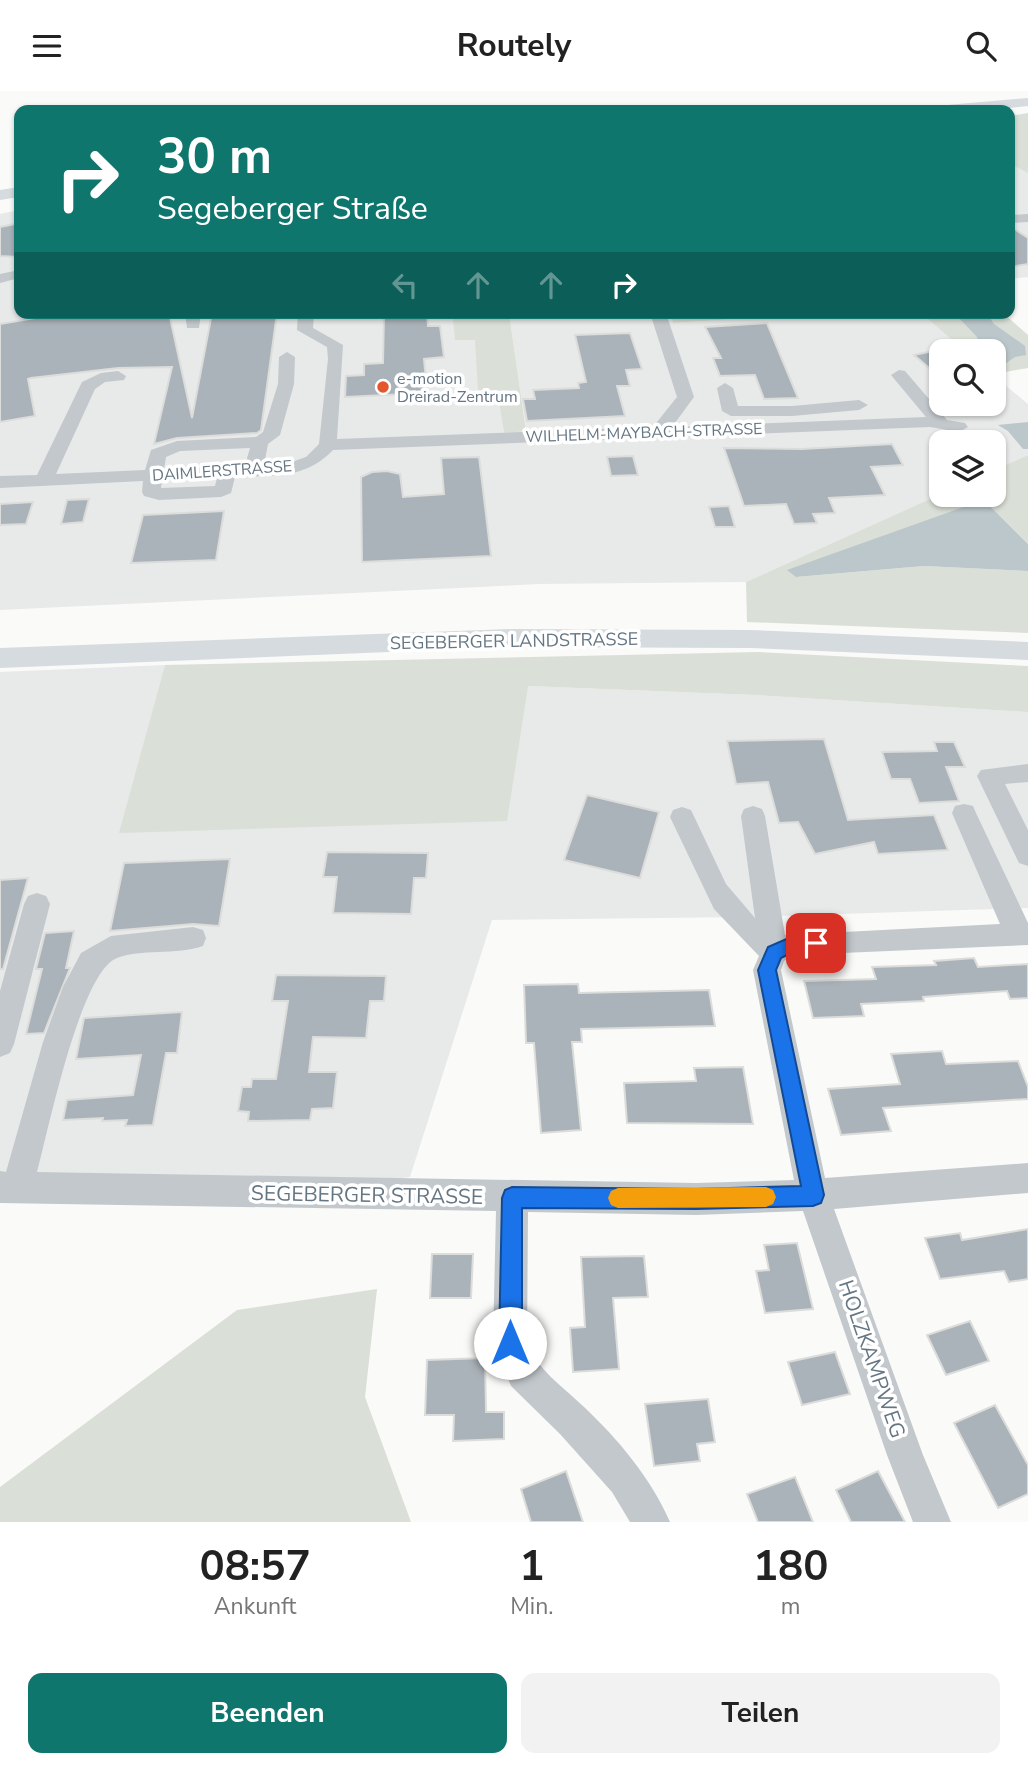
<!DOCTYPE html>
<html lang="de">
<head>
<meta charset="utf-8">
<style>
  body { margin:0; font-family:"Nunito Sans",sans-serif; background:#f2f2f2; color:#222; height:100vh; display:flex; flex-direction:column; font-size:26px; white-space:nowrap }
  * { box-sizing:border-box; margin:0 }
  p { font-size:23px; color:#767676 }
  .icon { flex:none; width:38px; height:38px; fill:none; stroke:currentColor; stroke-width:2; stroke-linecap:round; stroke-linejoin:round }
  .map { position:relative; height:1431px; overflow:hidden }
  .details { display:flex; flex-direction:column; background:#fff; flex:1 }
  .details>* { flex:none }
  .banner { position:absolute; left:14px; top:14px; width:1001px; height:214px; border-radius:14px; box-shadow:0 2px 5px #0004; background:#0f766e; color:#fff; overflow:hidden }
  .tools { position:absolute; left:929px; top:248px; display:grid; gap:14px }
  .tools a { display:grid; place-items:center; width:77px; height:77px; border-radius:14px; background:#fff; box-shadow:0 2px 5px #0004; font-size:35px }
  .pin { position:absolute; display:grid; place-items:center; width:60px; height:60px; color:#fff; margin:-30px; border-radius:14px; box-shadow:0 4px 10px #0006 }
  .me { position:absolute; width:77px; margin:-38px; rotate:0deg; stroke-linejoin:round; filter:drop-shadow(0 0 5px #0008) }
  .turn { display:flex; align-items:center; gap:24px; height:147px; padding:0 28px; font-size:32px }
  .turn .icon { width:91px; height:91px; stroke-width:2.5 }
  .turn b { display:block; font-size:49px; line-height:60px }
  .lanes { display:flex; align-items:center; height:66px; padding:0 28px; background:#0003; justify-content:center; gap:35px; direction:ltr }
  .lanes .off { opacity:.35 }
  .eta { display:flex; justify-content:space-evenly; align-items:center; height:119px; text-align:center }
  .eta b { font-size:42px; font-weight:700; line-height:49px }
  .cta { display:flex; gap:14px; margin-top:auto; padding:14px 28px }
  .cta a { flex:1; height:80px; border-radius:14px; background:#0f766e; color:#fff; font-size:28px; font-weight:700; line-height:80px; text-align:center }
  .cta a+a { background:#f2f2f2; color:#222 }
  header { display:flex; justify-content:space-between; align-items:center; height:91px; padding:0 28px; background:#fff; font-size:32px; font-weight:700 }
  .map>svg:first-child { display:block }
  .built { fill:#e8e9e9 }
  .green { fill:#dadfd7 }
  .water { fill:#bbc7cb }
  .building { fill:#aab3b9; stroke:#dcdcda; stroke-width:2 }
  .lines { fill:none; stroke-linecap:round; stroke-linejoin:round }
  .minor { fill:#c3c8cc; fill-rule:evenodd }
  .major { fill:#d6dbdf; fill-rule:evenodd }
  .route { fill:#1a73e8; stroke:#114b97; stroke-width:2 }
  .slow { fill:#f59e0b }
  .poi-dot { fill:#e4572e; stroke:#fff; stroke-width:2.5 }
  .labels { text-anchor:middle; stroke-width:7; stroke-linejoin:round; paint-order:stroke }
  .far-poi-label { font-size:16px; fill:#657683; stroke:#fff; text-anchor:start }
  .far-street-label { font-size:16px; fill:#657683; stroke:#fff }
  .street-label { font-size:18px; fill:#657683; stroke:#fff }
  .near-street-label { font-size:21px; fill:#657683; stroke:#fff }
</style>
</head>
<body>
<header><svg class="icon" aria-label="menu" viewBox="0 0 24 24"><path d="M4 6h16M4 12h16M4 18h16"/></svg>Routely<svg class="icon" aria-label="search" viewBox="0 0 24 24"><circle cx="10" cy="10" r="6"/><path d="M15 15l6 6"/></svg></header>
<div class="map">
<svg width="1028" height="1431" viewBox="0 0 1028 1431">
  <rect width="100%" height="100%" fill="#fafaf8"/>
  <!-- built -->
  <g class="built">
    <path d="M1010,73L1028,82V186L1010,188Z"/>
    <path d="M19,119V222H452L455,248H475L497,298L504,342L526,339L509,222H670L673,232L826,222H921L966,261H942V313H994V285L1028,313V364L994,379V352H942L941,403L746,491L539,493L0,519V123Z"/>
    <path d="M165,574L120,742L528,595L755,604L1028,621V817L744,826L492,829L410,1086L332,1096L0,1095V581Z"/>
  </g>
  <!-- green -->
  <g class="green">
    <path d="M1028,22V82L1010,73V25Z"/>
    <path d="M452,222H509L526,340L504,342L497,299H478L475,249H455Z"/>
    <path d="M670,222H826L673,232Z"/>
    <path d="M921,222H1003L1028,244V277L994,283V261H966Z"/>
    <path d="M1028,364V453L988,413L796,486L924,475L1028,480V542L747,531L746,491L941,403L994,404V379Z"/>
    <path d="M759,561L1028,575V621L755,604L528,595L507,730L119,742L165,574Z"/>
    <path d="M377,1198L365,1306L411,1431H0V1396L237,1219Z"/>
  </g>
  <!-- water -->
  <g class="water">
    <path d="M961,222L988,224L994,233L1025,255L1026,264L1015,266L1002,275L994,273V261L979,256L977,246L959,227Z"/>
    <path d="M1028,331V358H1023L1008,340L998,334Z"/>
    <path d="M972,413H988L1028,453V480L924,475L796,486L787,479Z"/>
  </g>
  <!-- building -->
  <g class="building">
    <path d="M15,133L19,142V166L0,165V136Z"/>
    <path d="M1010,135L1028,147V173L1010,176Z"/>
    <path d="M64,222H169L192,327L212,222H277L261,339L257,342L177,347L154,353L172,276L118,277L31,287L28,288L35,325L0,331V233Z"/>
    <path d="M384,222H427L428,235H440L444,266L424,268L427,302L345,306L346,285L364,284V273L383,272Z"/>
    <path d="M767,232L798,307L764,308L755,284L720,285L713,267H721L705,236Z"/>
    <path d="M630,242L642,278L626,279L630,295H617L625,325L527,330L523,308H535L533,299L579,297L578,292L586,291L575,244Z"/>
    <path d="M942,258V288L914,264Z"/>
    <path d="M892,353L903,374L871,376L885,404L829,407L835,422L813,423L817,432L794,433L786,413L744,415L724,357L802,358Z"/>
    <path d="M633,365L638,384L611,385L607,366Z"/>
    <path d="M479,366L491,465L362,471L361,386L372,381L387,380L400,383L403,406L444,403L441,367Z"/>
    <path d="M89,408L83,431L61,433L67,409Z"/>
    <path d="M33,411L26,433L0,434V413Z"/>
    <path d="M729,415L735,436H715L709,416Z"/>
    <path d="M224,420L216,469L131,472L143,424Z"/>
    <path d="M824,648L848,729L934,724L948,759L878,763L874,751L815,763L798,731L779,732L768,691L736,693L727,650Z"/>
    <path d="M934,651H954L965,676H946L959,710L919,712L910,688H891L882,661L937,660Z"/>
    <path d="M587,704L659,721L640,787L564,769Z"/>
    <path d="M327,761L428,762L426,787H414L411,823L333,822L337,786H323Z"/>
    <path d="M230,768L219,835L193,833L110,840L124,772Z"/>
    <path d="M28,787L3,878H0V789Z"/>
    <path d="M74,840L66,877H70L44,942L26,943L42,878H36L45,842Z"/>
    <path d="M974,867L978,876L1028,873V907L1010,908L1007,900L923,906L924,910L861,913L864,925L813,927L804,890L876,888L872,876L936,874L934,870Z"/>
    <path d="M276,884L386,885L384,910H370L366,947L313,946L309,981H337L333,1017L312,1018L310,1029L248,1030L249,1021L238,1020L242,996H251L252,988H276L288,910H272Z"/>
    <path d="M578,893L579,902L709,899L715,935L581,938L582,951H572L581,1039L541,1042L534,952H526L524,894Z"/>
    <path d="M182,921L177,962H166L153,1034L125,1035L127,1029L102,1030L103,1027L63,1029L67,1009L133,1004L141,964L76,968L84,927Z"/>
    <path d="M942,960L946,973L1018,970L1028,996V1008L883,1017L891,1040L841,1044L828,998L900,993L891,963Z"/>
    <path d="M743,976L753,1033L627,1032L624,992L696,990L694,977Z"/>
    <path d="M1028,1138V1188L1009,1191L1004,1180L940,1188L925,1147L960,1142L962,1149Z"/>
    <path d="M797,1152L813,1218L765,1222L756,1180L769,1179L764,1154Z"/>
    <path d="M432,1163H473L471,1207H430Z"/>
    <path d="M644,1165L648,1206L613,1207L619,1278L573,1281L570,1237L585,1236L581,1166Z"/>
    <path d="M970,1230L989,1270L946,1284L927,1244Z"/>
    <path d="M835,1261L850,1303L802,1314L788,1271Z"/>
    <path d="M485,1267L486,1321H504V1348L453,1350L454,1324H425L427,1269Z"/>
    <path d="M708,1308L715,1351L697,1353L700,1370L654,1375L645,1313Z"/>
    <path d="M995,1314L1028,1374V1403L998,1417L954,1332Z"/>
    <path d="M566,1380L583,1431H531L521,1398Z"/>
    <path d="M878,1380L905,1431H851L836,1399Z"/>
    <path d="M795,1386L813,1431H758L747,1403Z"/>
  </g>
  <g class="lines">
    <!-- minor -->
    <g class="minor">
      <path d="M1028,123V131L1010,132V124Z"/>
      <path d="M19,179V187L0,192V183Z"/>
      <path d="M185,222H201L199,237H187Z"/>
      <path d="M298,222H314L313,237L343,254L337,348L653,336L677,306L650,222H666L694,306L672,336L926,326L891,284L899,279L905,280L947,329L965,332L968,336L959,341L930,336L333,359C304,389 274,384 235,386L231,402L221,406L159,409L144,405L142,401L143,390L0,397V385L37,384L82,291L101,282L118,280L126,285L124,289L105,291L95,298L56,383L145,379L151,359L177,350L256,346L263,341L278,293L279,266L287,261L295,266L294,293L280,344L268,353L264,374L286,373L306,366L319,353L328,268L327,256L297,239ZM250,357L245,374L164,378L166,366L180,360ZM217,387L215,395L161,397L162,389Z"/>
      <path d="M725,292L733,297L738,315H792L859,309L868,314L859,319L792,325H731L722,320L717,297Z"/>
      <path d="M1028,673V691L1005,693L1028,739V775L1019,772L977,685L981,679Z"/>
      <path d="M964,713L973,715L976,722L1028,832V854L795,864L784,870L781,879L825,1087L1028,1072V1102L834,1118L923,1364L951,1431H913L887,1364L803,1120L696,1124L528,1121L527,1252C539,1280 561,1294 583,1315C618,1348 651,1387 670,1431H630L612,1401L560,1343L511,1295L493,1252L496,1120L0,1112V1080L6,1081L43,951L63,896L81,862L111,845L193,836L203,839L206,847L203,855C177,864 139,858 117,867C80,881 48,1041 37,1081L696,1092L794,1089L753,879L759,865L714,818L670,726L673,719L682,716L691,719L726,793L755,827L741,725L744,718L753,715L762,718L765,725L785,844L1000,833L952,722L955,715Z"/>
      <path d="M37,802L46,805L50,813L14,953L10,962L0,966V900L24,813L28,805Z"/>
    </g>
    <!-- major -->
    <g class="major">
      <path d="M1028,7V15L990,19H939L947,14Z"/>
      <path d="M19,96V106L0,109V99Z"/>
      <path d="M512,538L750,539L1028,551V569L750,557L512,556L0,577V557Z"/>
    </g>
  </g>
  <!-- route -->
  <path class="route" d="M816,845L822,847L825,852L822,857L793,861L781,867L776,879L824,1104L821,1112L813,1115L696,1118L522,1117V1252L518,1260L510,1263L503,1260L499,1252L502,1107L505,1099L512,1096L696,1098L801,1095L758,879L768,856L791,846Z"/>
  <!-- slow -->
  <path class="slow" d="M766,1096L773,1099L776,1106L773,1113L766,1116L618,1117L611,1114L608,1107L611,1100L618,1097Z"/>
  <!-- markers -->
  <circle class="poi-dot" cx="383" cy="296" r="7"/>
  <g class="labels">
    <!-- far-poi labels -->
    <g class="far-poi-label">
      <text x="397" y="293">e-motion<tspan x="397" dy="18">Dreirad-Zentrum</tspan></text>
    </g>
    <!-- far-street labels -->
    <g class="far-street-label">
      <text transform="translate(644 341) rotate(-2)" y="6">WILHELM-MAYBACH-STRASSE</text>
      <text transform="translate(222 379) rotate(-4)" y="6">DAIMLERSTRASSE</text>
    </g>
    <!-- street labels -->
    <g class="street-label">
      <text transform="translate(514 550) rotate(-1)" y="6">SEGEBERGER LANDSTRASSE</text>
    </g>
    <!-- near-street labels -->
    <g class="near-street-label">
      <text transform="translate(367 1104) rotate(1)" y="7">SEGEBERGER STRASSE</text>
      <text transform="translate(872 1268) rotate(71)" y="7">HOLZKAMPWEG</text>
    </g>
  </g>
</svg>
<div class="tools">
<a><svg class="icon" aria-label="search" viewBox="0 0 24 24"><circle cx="10" cy="10" r="6"/><path d="M15 15l6 6"/></svg></a>
<a><svg class="icon" aria-label="layers" viewBox="0 0 24 24"><path d="M12 4l9 5-9 5-9-5zM3 14l9 5 9-5"/></svg></a>
</div>
<div class="pin" style="left:816px;top:852px;background:#d93025"><svg class="icon" aria-label="arrive" viewBox="0 0 24 24"><path d="M6 21V4h12l-3 4 3 4H6"/></svg></div>
<svg class="me" style="left:510px;top:1252px" viewBox="-20 -20 40 40"><circle r="19" fill="#fff"/><path d="M0-13L10 11 0 6-10 11z" fill="#1a73e8"/></svg>
<div class="banner">
<div class="turn"><svg class="icon" aria-label="right" viewBox="0 0 24 24"><path d="M7 20v-9h11M14 6l5 5-5 5"/></svg><div><b>30 m</b>Segeberger Straße</div></div>
<div class="lanes"><svg class="icon off" aria-label="left" viewBox="0 0 24 24"><path d="M17 20v-9H6M10 6l-5 5 5 5"/></svg><svg class="icon off" aria-label="ahead" viewBox="0 0 24 24"><path d="M12 20V5M6 11l6-6 6 6"/></svg><svg class="icon off" aria-label="ahead" viewBox="0 0 24 24"><path d="M12 20V5M6 11l6-6 6 6"/></svg><svg class="icon" aria-label="right" viewBox="0 0 24 24"><path d="M7 20v-9h11M14 6l5 5-5 5"/></svg></div>
</div>
</div>
<section class="details">
<div class="eta">
<div><b>08:57</b><p>Ankunft</p></div>
<div><b>1</b><p>Min.</p></div>
<div><b>180</b><p>m</p></div>
</div>
<div class="cta"><a>Beenden</a><a>Teilen</a></div>
</section>
</body>
</html>
